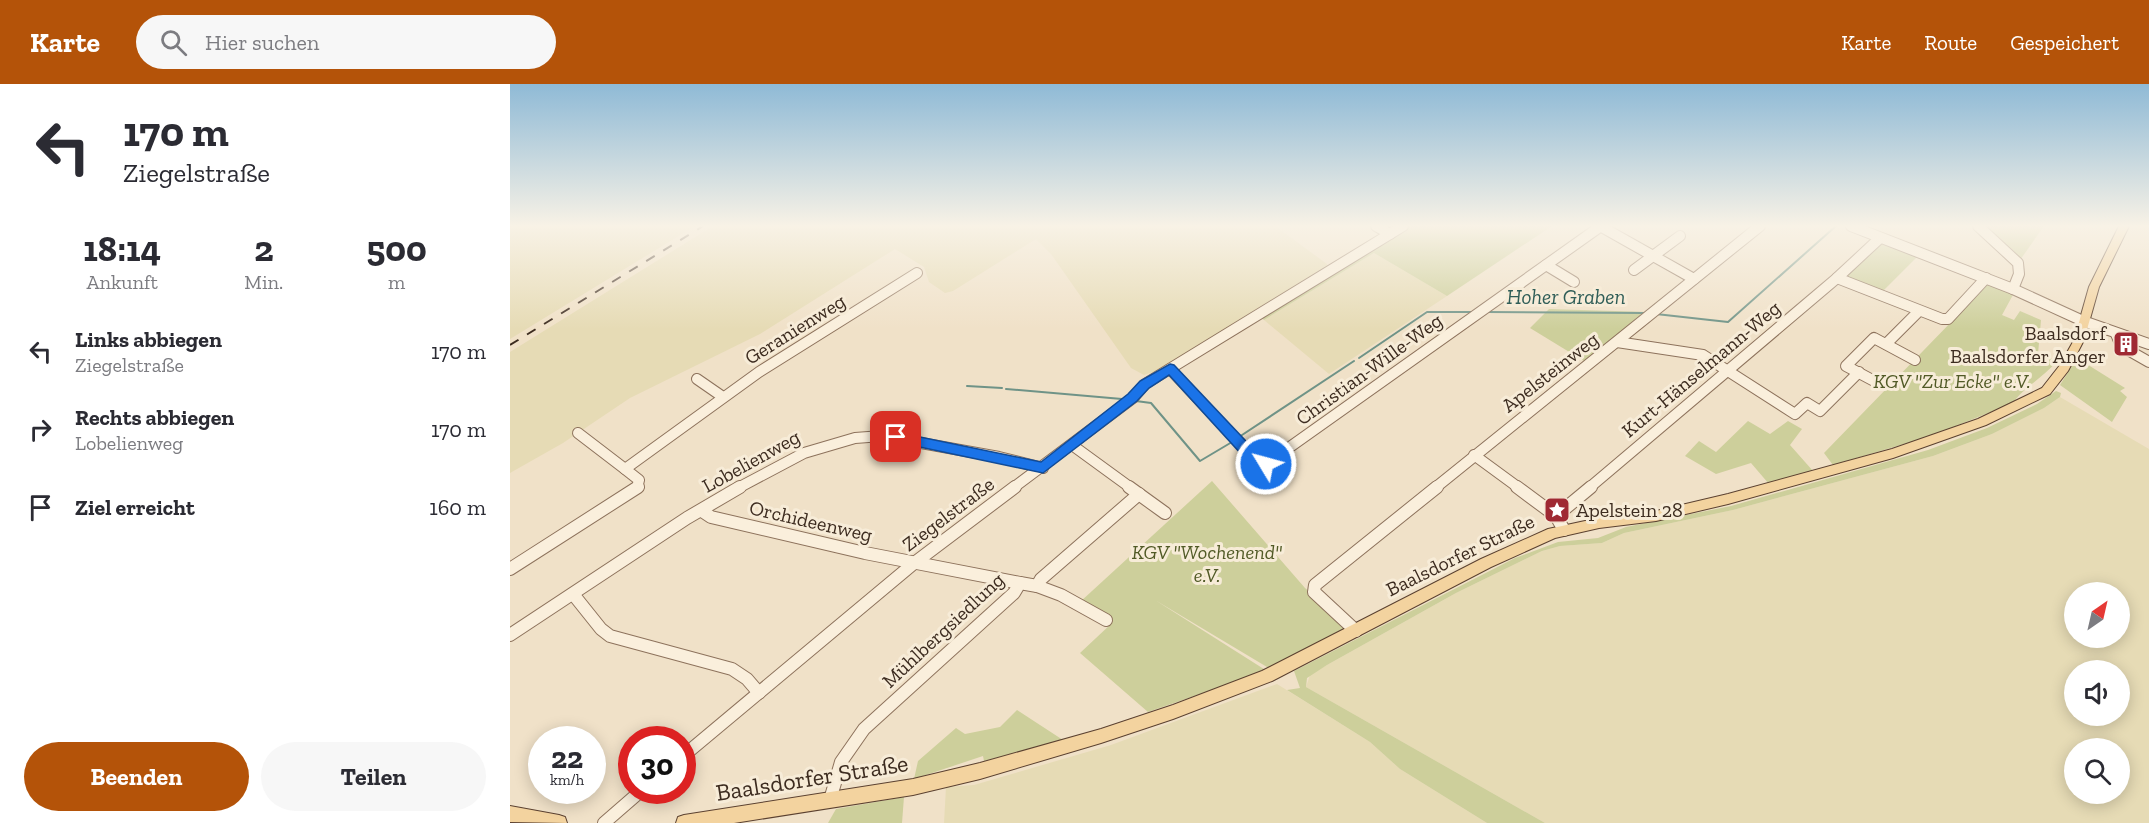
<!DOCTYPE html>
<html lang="de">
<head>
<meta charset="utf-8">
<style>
  body { margin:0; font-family:"Zilla Slab",serif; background:#f7f7f7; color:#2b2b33; height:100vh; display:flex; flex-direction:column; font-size:22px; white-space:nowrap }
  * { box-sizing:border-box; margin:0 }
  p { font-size:20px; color:#7c7c81 }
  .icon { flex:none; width:33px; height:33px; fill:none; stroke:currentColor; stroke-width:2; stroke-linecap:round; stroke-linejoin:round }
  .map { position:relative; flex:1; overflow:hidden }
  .details { display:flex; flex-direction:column; background:#fff; width:510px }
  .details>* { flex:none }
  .banner { background:#fff; color:#2b2b33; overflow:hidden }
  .needle { width:39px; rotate:34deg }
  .fabs { position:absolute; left:1554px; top:498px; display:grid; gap:12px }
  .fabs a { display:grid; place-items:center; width:66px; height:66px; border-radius:50%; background:#fff; box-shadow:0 3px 15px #0003; font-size:30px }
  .speed { position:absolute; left:18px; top:642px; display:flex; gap:12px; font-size:30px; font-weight:700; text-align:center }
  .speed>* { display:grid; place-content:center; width:78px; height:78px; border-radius:50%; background:#fff; box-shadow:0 3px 15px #0003; line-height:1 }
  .speed small { font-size:15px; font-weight:400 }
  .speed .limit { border:9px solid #d22; background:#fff; color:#111 }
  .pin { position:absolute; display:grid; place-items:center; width:51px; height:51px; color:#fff; margin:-26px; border-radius:12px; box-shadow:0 3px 9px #0006 }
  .me { position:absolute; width:66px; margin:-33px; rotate:307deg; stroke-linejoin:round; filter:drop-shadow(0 0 4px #0008) }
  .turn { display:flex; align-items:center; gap:21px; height:126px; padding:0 24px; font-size:27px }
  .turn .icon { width:78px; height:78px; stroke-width:2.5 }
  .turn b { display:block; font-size:42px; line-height:51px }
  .eta { display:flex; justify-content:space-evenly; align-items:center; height:102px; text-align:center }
  .eta b { font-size:36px; font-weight:700; line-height:42px }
  .cta { display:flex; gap:12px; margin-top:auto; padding:12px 24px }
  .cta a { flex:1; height:69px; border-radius:36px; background:#b45309; color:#fff; font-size:24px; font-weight:700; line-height:69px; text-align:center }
  .cta a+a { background:#f7f7f7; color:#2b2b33 }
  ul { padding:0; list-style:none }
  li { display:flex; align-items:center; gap:18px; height:78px; padding:0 24px }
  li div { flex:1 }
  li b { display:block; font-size:22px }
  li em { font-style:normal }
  header { display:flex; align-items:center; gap:36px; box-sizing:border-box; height:84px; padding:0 30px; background:#b45309; color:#fff }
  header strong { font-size:28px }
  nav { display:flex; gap:33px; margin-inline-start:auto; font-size:21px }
  .search { width:420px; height:54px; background:#f7f7f7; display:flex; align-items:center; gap:15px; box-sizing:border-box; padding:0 21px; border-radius:33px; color:#7c7c81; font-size:22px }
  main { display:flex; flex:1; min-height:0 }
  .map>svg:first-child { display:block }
  .farmland { fill:#e6dbb5; fill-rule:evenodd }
  .green { fill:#cdcf9b }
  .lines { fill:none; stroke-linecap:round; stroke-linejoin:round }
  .stream { stroke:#6f9387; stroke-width:2 }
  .minor-far1-casing { stroke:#8d725c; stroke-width:12 }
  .minor-casing { stroke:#8d725c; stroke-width:14 }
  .major-casing { stroke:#5b4130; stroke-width:2 }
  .minor-far1 { stroke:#faefdc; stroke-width:10 }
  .minor { stroke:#faefdc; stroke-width:12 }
  .major { fill:#f3d39f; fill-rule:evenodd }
  .rail { stroke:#3d2c20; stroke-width:2; stroke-dasharray:10 10; stroke-linecap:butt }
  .route { fill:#1a73e8; stroke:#114b97; stroke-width:1.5 }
  .labels { text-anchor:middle; stroke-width:6; stroke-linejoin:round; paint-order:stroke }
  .street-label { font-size:20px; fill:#3d2c20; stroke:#f7ecd8 }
  .poi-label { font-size:20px; fill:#3d2c20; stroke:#f7ecd8; text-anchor:end }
  .park-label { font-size:20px; font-style:italic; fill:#515a26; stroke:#f7ecd8 }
  .water-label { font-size:21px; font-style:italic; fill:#2f5d57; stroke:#f7ecd8 }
  .near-street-label { font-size:24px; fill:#3d2c20; stroke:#f7ecd8 }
</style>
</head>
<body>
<header>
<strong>Karte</strong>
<div class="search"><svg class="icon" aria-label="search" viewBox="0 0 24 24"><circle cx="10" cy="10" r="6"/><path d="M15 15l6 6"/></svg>Hier suchen</div>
<nav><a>Karte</a><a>Route</a><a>Gespeichert</a></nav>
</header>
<main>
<section class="details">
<div class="banner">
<div class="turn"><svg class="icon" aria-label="left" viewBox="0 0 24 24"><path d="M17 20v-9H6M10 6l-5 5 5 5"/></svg><div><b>170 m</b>Ziegelstraße</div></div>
</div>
<div class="eta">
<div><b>18:14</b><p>Ankunft</p></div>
<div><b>2</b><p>Min.</p></div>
<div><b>500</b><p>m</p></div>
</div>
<ul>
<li><svg class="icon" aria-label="left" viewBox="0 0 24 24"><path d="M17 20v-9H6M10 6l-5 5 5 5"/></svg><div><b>Links abbiegen</b><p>Ziegelstraße</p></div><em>170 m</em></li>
<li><svg class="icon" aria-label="right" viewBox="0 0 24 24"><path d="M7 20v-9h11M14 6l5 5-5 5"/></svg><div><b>Rechts abbiegen</b><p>Lobelienweg</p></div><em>170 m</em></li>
<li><svg class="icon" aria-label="arrive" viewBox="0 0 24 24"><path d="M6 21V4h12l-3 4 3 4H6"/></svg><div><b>Ziel erreicht</b></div><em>160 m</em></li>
</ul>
<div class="cta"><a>Beenden</a><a>Teilen</a></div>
</section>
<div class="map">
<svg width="1639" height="739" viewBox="0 0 1639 739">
  <rect width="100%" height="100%" fill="#f0e1c8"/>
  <!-- farmland -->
  <g class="farmland">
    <path d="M0,142H185L0,255Z"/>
    <path d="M203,142H765L817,180L818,185L649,286L634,291L621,284L541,170L526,155L443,207L435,209L419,198L414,183L385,165L250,250L120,314L53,359L0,389V268Z"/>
    <path d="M864,169L937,212L819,290L754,236Z"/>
    <path d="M1550,313L1639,365V739H1035L796,603L800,591L817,581L946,509L1032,467L1050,462L1092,459L1114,449L1223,426L1423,372L1482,350L1534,324ZM1564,508H1610V554H1564ZM1564,586H1610V632H1564ZM1564,664H1610V710H1564Z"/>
    <path d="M767,600L860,658L890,685L977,739H434L436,703L464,701L601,661Z"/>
  </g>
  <!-- green -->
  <g class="green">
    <path d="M900,142H1042L937,212L864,169L754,236L750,232Z"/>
    <path d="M1471,142H1534L1508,179Z"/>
    <path d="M1371,157L1408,172L1370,210L1332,194Z"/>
    <path d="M1479,199L1504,209L1492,231L1504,236L1510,227L1531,236L1528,270L1547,277C1534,293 1513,304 1503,319L1421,352L1323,381L1314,369Z"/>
    <path d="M1039,225L1137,228L1074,277L1020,244Z"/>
    <path d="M1567,274L1615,304L1610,307L1617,313L1602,338L1550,301Z"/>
    <path d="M1546,307L1551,309L1550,313L1534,324L1482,350L1423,372L1223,426L1114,449L1092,459L1050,462L1032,467L946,509L817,581L797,594L796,603L1035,739H977L890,685L860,658L777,606L790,604L784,587L1005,474L1048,458L1088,454L1116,443L1221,422L1418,366L1477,344L1527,320Z"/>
    <path d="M1238,337L1260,350L1278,337L1292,345L1280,361L1303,387L1259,400L1241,379L1206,390L1175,372L1189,357L1206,368Z"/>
    <path d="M702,397L795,504L838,540V546L762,586L645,516L757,587L638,628L570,569L602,539L570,518Z"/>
    <path d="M507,626L553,656L474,677L473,672L404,695L408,677L446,644L455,650L490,643Z"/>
    <path d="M394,713L392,739H318L326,725Z"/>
  </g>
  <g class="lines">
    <!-- stream -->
    <g class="stream">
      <path d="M977,228L1134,229"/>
      <path d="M1146,230L1218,238L1326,142"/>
      <path d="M849,274L917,228H964"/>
      <path d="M457,302L492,304"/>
      <path d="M496,305L612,315"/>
      <path d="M626,317L641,319L690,377L722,358"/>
      <path d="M729,353L844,277"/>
    </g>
    <!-- minor-far1 casing -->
    <g class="minor-far1-casing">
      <g id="minor-far1">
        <path d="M866,142L880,150"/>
        <path d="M1090,142L1184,195"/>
        <path d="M1341,142L1503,205L1573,237L1639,260"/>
        <path d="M1468,142L1508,179L1509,190L1503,205"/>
        <path d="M1036,181L1064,198"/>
        <path d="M1124,186L1170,152"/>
        <path d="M1327,194L1432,235H1438L1476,194"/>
        <path d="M1606,250L1611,262L1639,278"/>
        <path d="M1107,258L1193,271L1285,330L1297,319L1310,327L1349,288"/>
        <path d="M1376,260L1409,227"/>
        <path d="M660,285L748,379L756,380L1091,142"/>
        <path d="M187,295L213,313"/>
        <path d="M1368,299L1336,282L1364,254L1405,276"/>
        <path d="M68,349L115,385"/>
        <path d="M562,361L621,404"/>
        <path d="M964,371L1009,404"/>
        <path d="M127,404L129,396L115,385L249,288L407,189"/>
        <path d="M228,404L294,369L345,354L372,352L489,373L533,384"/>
        <path d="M503,404L623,314L635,300L893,142"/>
        <path d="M925,404L1250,142"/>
        <path d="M1079,404L1327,194L1370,154"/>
      </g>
    </g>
    <!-- minor casing -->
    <g class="minor-casing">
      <g id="minor">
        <path d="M619,403L655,429"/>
        <path d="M1007,403L1046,432"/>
        <path d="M192,427L201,433L355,469L510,499"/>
        <path d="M1054,446L1046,432L1081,403"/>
        <path d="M0,485L128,403"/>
        <path d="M527,502L551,511L596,536"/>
        <path d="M63,510L91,545L100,552L222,585L237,595L249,609"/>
        <path d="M846,547L804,508L805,501L927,403"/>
        <path d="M0,551L177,434L230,403"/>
        <path d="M172,673L403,480L505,403"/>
        <path d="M320,716L331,678L354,645L504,509L510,499L527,502L531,495L629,410"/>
        <path d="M94,739L132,706"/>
      </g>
    </g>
    <!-- major casing -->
    <g class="major-casing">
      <g id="major">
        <path d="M1609,142H1619L1589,203L1574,256L1558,287L1540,310L1476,341L1383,374L1218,420L1146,437L1089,444L1045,454L981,483L762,597L663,635L591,659L470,695L403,711L224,739H166L168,733L174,731L403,695L470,679L591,645L663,621L752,587L971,475L1038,445L1089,434L1146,427L1218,410L1382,365L1468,335L1532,304L1550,281L1564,256L1579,203Z"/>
        <path d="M0,722L49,731L55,733L57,739L0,738Z"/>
      </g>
    </g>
    <!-- minor-far1 -->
    <use href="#minor-far1" class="minor-far1"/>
    <!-- minor -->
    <use href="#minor" class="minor"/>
    <!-- major -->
    <use href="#major" class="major"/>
    <!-- rail -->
    <path class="rail" d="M0,261L193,142"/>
  </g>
  <!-- sky -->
  <linearGradient id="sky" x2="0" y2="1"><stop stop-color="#8fbad6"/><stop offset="0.58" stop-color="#f8f2e6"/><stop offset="1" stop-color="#f8f2e6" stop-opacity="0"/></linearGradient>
  <rect width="1639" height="245" fill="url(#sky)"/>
  <!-- route -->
  <path class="route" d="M660,280L664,281L752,374L761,376L763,380L761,384L756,386L743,383L659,291L639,304L627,317L533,389L386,358L379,353L386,348L531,378L618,310L630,297Z"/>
  <!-- icons -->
  <defs>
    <g id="building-square" transform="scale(1.35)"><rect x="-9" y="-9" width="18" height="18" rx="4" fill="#9f2933" stroke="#f7ecd8"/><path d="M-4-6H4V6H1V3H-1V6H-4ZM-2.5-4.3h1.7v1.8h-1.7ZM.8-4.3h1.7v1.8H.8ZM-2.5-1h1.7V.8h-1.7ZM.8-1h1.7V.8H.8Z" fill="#fff"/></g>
    <g id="sight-square" transform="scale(1.35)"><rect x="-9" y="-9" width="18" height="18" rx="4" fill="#9f2933" stroke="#f7ecd8"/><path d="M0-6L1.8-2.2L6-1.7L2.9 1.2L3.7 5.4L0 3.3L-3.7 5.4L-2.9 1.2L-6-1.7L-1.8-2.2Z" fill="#fff"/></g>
  </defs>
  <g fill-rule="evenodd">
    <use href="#building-square" x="1616" y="260"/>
    <use href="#sight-square" x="1047" y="426"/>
  </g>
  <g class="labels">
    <!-- street labels -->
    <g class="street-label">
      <text transform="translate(285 245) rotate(-32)" y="7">Geranienweg</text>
      <text transform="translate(859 285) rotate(-36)" y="7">Christian-Wille-Weg</text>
      <text transform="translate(1191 285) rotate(-40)" y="7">Kurt-Hänselmann-Weg</text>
      <text transform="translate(1040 288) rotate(-38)" y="7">Apelsteinweg</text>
      <text transform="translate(241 377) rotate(-29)" y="7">Lobelienweg</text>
      <text transform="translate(438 430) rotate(-37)" y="7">Ziegelstraße</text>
      <text transform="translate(301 437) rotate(13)" y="7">Orchideenweg</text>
      <text transform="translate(950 471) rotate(-26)" y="7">Baalsdorfer Straße</text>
      <text transform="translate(433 546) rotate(-43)" y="7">Mühlbergsiedlung</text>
    </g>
    <!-- poi labels -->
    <g class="poi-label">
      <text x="1596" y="256">Baalsdorf<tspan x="1596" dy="23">Baalsdorfer Anger</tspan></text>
      <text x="1066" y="433" text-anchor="start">Apelstein 28</text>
    </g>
    <!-- park labels -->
    <g class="park-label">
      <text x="1442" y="304">KGV "Zur Ecke" e.V.</text>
      <text x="697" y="475">KGV "Wochenend"<tspan x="697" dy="23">e.V.</tspan></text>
    </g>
    <!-- water labels -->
    <g class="water-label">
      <text x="1056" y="220">Hoher Graben</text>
    </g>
    <!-- near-street labels -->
    <g class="near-street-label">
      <text transform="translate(302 694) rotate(-9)" y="8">Baalsdorfer Straße</text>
    </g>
  </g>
</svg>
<div class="fabs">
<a><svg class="needle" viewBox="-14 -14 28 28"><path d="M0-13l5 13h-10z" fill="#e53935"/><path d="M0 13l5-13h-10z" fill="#7c7c81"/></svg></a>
<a><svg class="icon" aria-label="sound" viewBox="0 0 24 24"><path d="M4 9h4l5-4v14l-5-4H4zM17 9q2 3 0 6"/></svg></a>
<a><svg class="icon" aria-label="search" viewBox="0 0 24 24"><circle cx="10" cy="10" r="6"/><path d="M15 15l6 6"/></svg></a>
</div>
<div class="speed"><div>22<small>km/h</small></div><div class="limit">30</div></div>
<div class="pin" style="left:386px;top:353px;background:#d93025"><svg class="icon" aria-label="arrive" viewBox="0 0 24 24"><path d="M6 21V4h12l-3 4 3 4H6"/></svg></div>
<svg class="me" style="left:756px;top:380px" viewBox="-20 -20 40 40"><circle r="17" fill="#1a73e8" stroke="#fff" stroke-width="3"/><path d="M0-11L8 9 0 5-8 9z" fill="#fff"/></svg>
</div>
</main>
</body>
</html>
